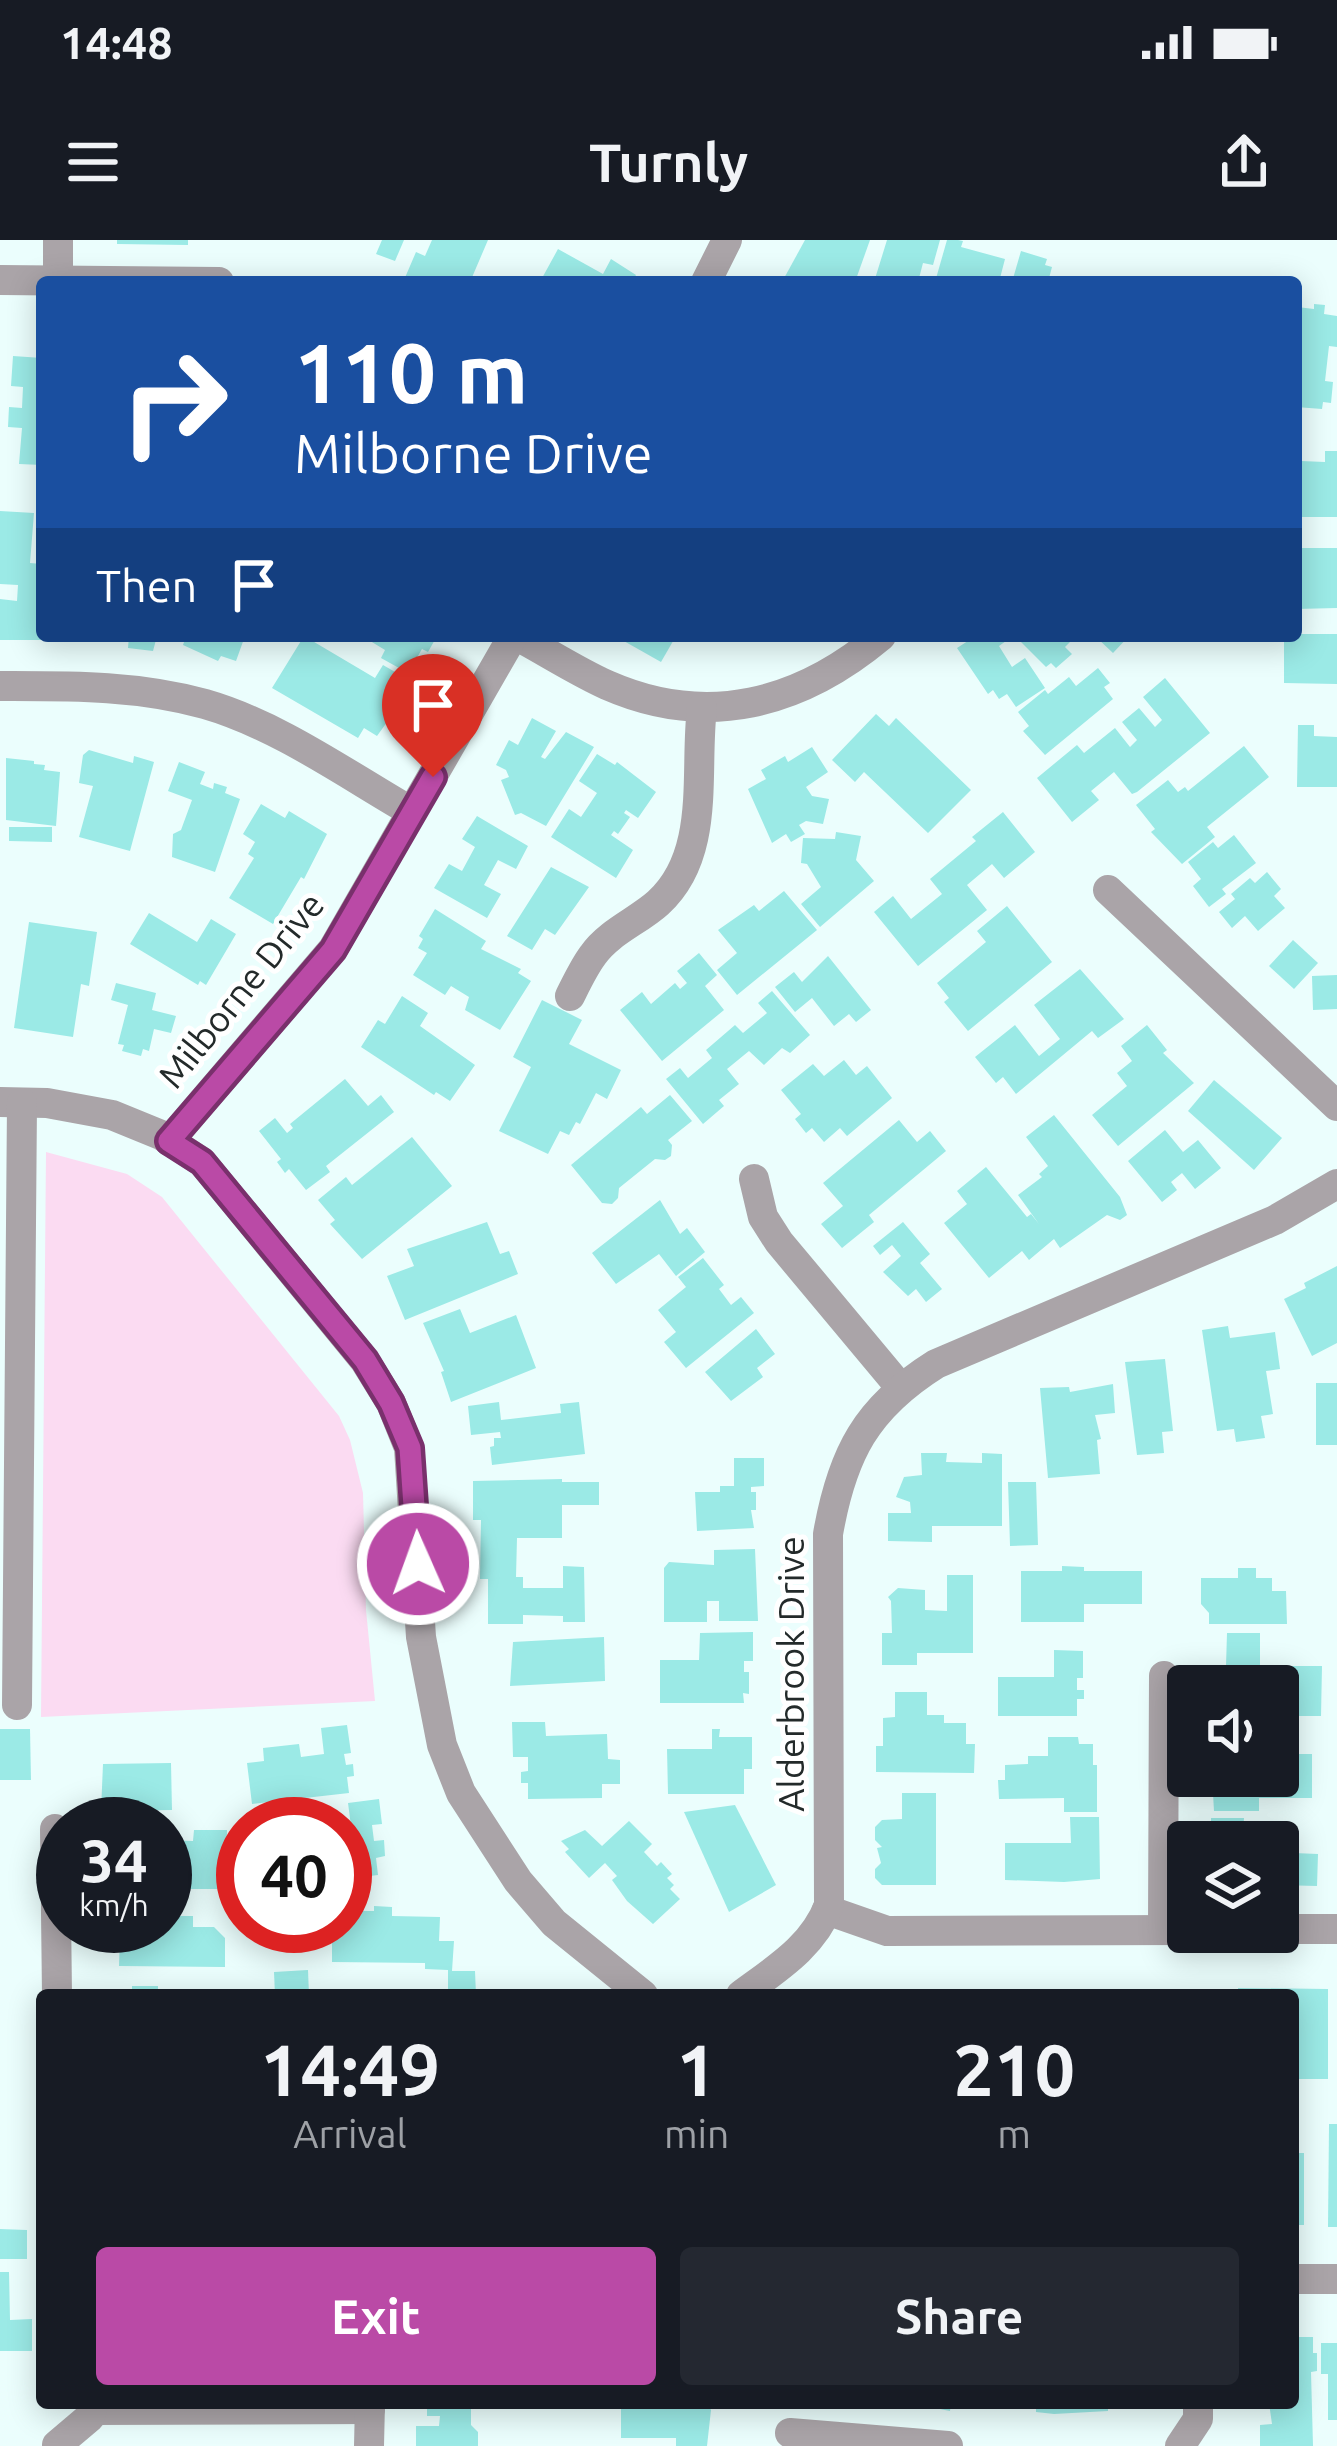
<!DOCTYPE html>
<html lang="en">
<head>
<meta charset="utf-8">
<style>
  body { margin:0; font-family:Ubuntu,sans-serif; background:#242831; color:#f1f3f6; height:100vh; display:flex; flex-direction:column; font-size:45px; white-space:nowrap }
  * { box-sizing:border-box; margin:0 }
  p { font-size:39px; color:#9ea1a6 }
  .icon { flex:none; width:66px; height:66px; fill:none; stroke:currentColor; stroke-width:2; stroke-linecap:round; stroke-linejoin:round }
  .map { position:relative; flex:1; overflow:hidden }
  .side { position:absolute; left:36px; top:1749px; width:1263px; height:420px; display:flex; flex-direction:column; background:#171b24; border-radius:12px; box-shadow:0 6px 30px #0003 }
  .side>* { flex:none }
  .guide { position:absolute; left:36px; top:36px; width:1266px; height:366px; border-radius:12px; box-shadow:0 6px 30px #0003; background:#1a4fa0; color:#fff; overflow:hidden }
  .buttons { position:absolute; left:1167px; top:1425px; display:grid; gap:24px }
  .buttons a { display:grid; place-items:center; width:132px; height:132px; border-radius:12px; background:#171b24; box-shadow:0 6px 30px #0003; font-size:60px }
  .speed { position:absolute; left:36px; top:1557px; display:flex; gap:24px; font-size:60px; font-weight:700; text-align:center }
  .speed>* { display:grid; place-content:center; width:156px; height:156px; border-radius:50%; background:#171b24; box-shadow:0 6px 30px #0003; line-height:1 }
  .speed small { font-size:30px; font-weight:400 }
  .speed .limit { border:18px solid #d22; background:#fff; color:#111 }
  .pin { position:absolute; display:grid; place-items:center; width:102px; height:102px; color:#fff; margin:-123px -51px; border-radius:50% 50% 50% 0; rotate:-45deg; box-shadow:0 0 12px #0007 }
  .pin .icon { rotate:45deg }
  .me { position:absolute; width:132px; margin:-66px; rotate:358deg; stroke-linejoin:round; filter:drop-shadow(0 0 9px #0008) }
  .turn { display:flex; align-items:center; gap:42px; height:252px; padding:0 60px; font-size:54px }
  .turn .icon { width:156px; height:156px; stroke-width:2.5 }
  .turn b { display:block; font-size:84px; line-height:102px }
  .then { display:flex; align-items:center; height:114px; padding:0 60px; background:#0003; gap:24px; font-size:45px }
  .eta { display:flex; justify-content:space-evenly; align-items:center; height:204px; text-align:center }
  .eta b { font-size:72px; font-weight:700; line-height:84px }
  .button { display:flex; gap:24px; margin-top:auto; padding:24px 60px }
  .button a { flex:1; height:138px; border-radius:12px; background:#ba4aa6; color:#fff; font-size:48px; font-weight:700; line-height:138px; text-align:center }
  .button a+a { background:#242831; color:#f1f3f6 }
  .status { display:flex; justify-content:space-between; align-items:center; height:84px; padding:0 60px; background:#171b24; direction:ltr }
  .status svg { height:33px; fill:currentColor }
  header { display:flex; justify-content:space-between; align-items:center; height:156px; padding:0 60px; background:#171b24; font-size:54px; font-weight:700 }
  .map>svg:first-child { display:block }
  .green { fill:#fbdbf2 }
  .building { fill:#9beae6 }
  .lines { fill:none; stroke-linecap:round; stroke-linejoin:round }
  .minor { stroke:#aaa4a8; stroke-width:30 }
  .route-casing { stroke:#79306c; stroke-width:30 }
  .route { stroke:#ba4aa6; stroke-width:21 }
  .labels { text-anchor:middle; stroke-width:10; stroke-linejoin:round; paint-order:stroke }
  .street-label { font-size:36px; fill:#232a2a; stroke:#fff }
</style>
</head>
<body>
<div class="status"><b>14:48</b><svg viewBox="0 0 49 12"><path d="M0 12V9h3v3zM5 12V6h3v6zM10 12V3h3v9zM15 12V0h3v12zM26 1h20v11H26zM47 4h2v5h-2z"/></svg></div>
<header><svg class="icon" aria-label="menu" viewBox="0 0 24 24"><path d="M4 6h16M4 12h16M4 18h16"/></svg>Turnly<svg class="icon" aria-label="share" viewBox="0 0 24 24"><path d="M12 15V3M7 8l5-5 5 5M5 13v7h14v-7"/></svg></header>
<div class="map">
<svg width="1337" height="2206" viewBox="0 0 1337 2206">
  <rect width="100%" height="100%" fill="#ebfefd"/>
  <!-- green -->
  <path class="green" d="M46,912L127,934L162,957L339,1176L350,1200L363,1253L366,1370L375,1461L41,1477Z"/>
  <!-- building -->
  <g class="building">
    <path d="M117,0H188V5L117,4Z"/>
    <path d="M382,0H404L395,21L376,14Z"/>
    <path d="M432,0H488L470,42L404,40L416,12L425,16Z"/>
    <path d="M805,0H870L855,42H782Z"/>
    <path d="M887,0H940L933,25L923,23L918,42H874Z"/>
    <path d="M947,0H958L963,1L961,7L1005,19L999,42H935Z"/>
    <path d="M558,9L603,34L611,19L636,35L632,42H545L541,40Z"/>
    <path d="M1021,11L1047,19L1045,25L1052,27L1048,42H1012Z"/>
    <path d="M1314,64L1325,65L1324,74L1337,76V107L1329,106L1325,141L1333,142L1331,163L1323,162L1322,169L1296,167L1297,67L1314,69Z"/>
    <path d="M13,116L42,118V225L19,224L22,188L8,187L9,167L22,168L23,147L11,146Z"/>
    <path d="M1325,211H1337V277H1300L1301,221L1325,222Z"/>
    <path d="M0,271L34,273L30,323L42,324L45,400H0V359L17,361L18,345L0,344Z"/>
    <path d="M1296,308H1337V368L1296,369Z"/>
    <path d="M1296,394H1337V444L1284,443V396Z"/>
    <path d="M129,396H157L153,411L128,408Z"/>
    <path d="M186,396H245L236,421L221,416L218,421L183,405Z"/>
    <path d="M304,396L375,438L383,425L409,440L394,467L386,465L395,471L377,496L364,488L358,498L272,448Z"/>
    <path d="M362,396H437L428,412L422,409L408,433L381,418L385,410Z"/>
    <path d="M615,396H676L661,422Z"/>
    <path d="M969,396H1002L1006,401L999,406L1012,427L1025,418L1045,448L1016,467L1007,454L999,459L993,450L988,454L957,408L971,399Z"/>
    <path d="M1015,396H1071L1073,399L1065,407L1072,414L1056,428L1051,423L1046,427Z"/>
    <path d="M1095,396H1129L1113,413Z"/>
    <path d="M1098,428L1110,443L1104,447L1113,459L1045,515L1023,491L1029,486L1018,472L1045,450L1048,454L1069,437L1076,446Z"/>
    <path d="M1165,438L1210,493L1137,552L1132,554L1114,532L1091,551L1099,560L1072,582L1037,538L1077,505L1084,513L1115,488L1130,507L1137,500L1122,482L1139,468L1155,487L1162,480L1143,457Z"/>
    <path d="M876,474L889,486L896,478L971,550L928,593L864,532L855,542L832,520Z"/>
    <path d="M532,478L556,491L541,517L545,519L566,492L594,507L546,586L521,573L515,575L501,540L509,537L506,530L496,525L509,500L518,505Z"/>
    <path d="M1298,485H1314V496L1337,497V547H1297Z"/>
    <path d="M1244,506L1269,537L1207,587L1215,597L1182,624L1151,592L1155,589L1136,565L1168,540L1178,552L1185,547L1188,551Z"/>
    <path d="M812,507L828,532L806,547L812,556L829,559L823,584L806,581L799,585L805,594L791,602L786,594L772,603L748,549L766,539L761,530L785,516L788,522Z"/>
    <path d="M89,510L133,523L134,516L154,522L130,611L79,597L93,546L79,543L83,515Z"/>
    <path d="M597,514L615,525L617,522L656,552L638,578L626,570L624,573L630,577L618,594L614,591L611,595L633,610L616,638L551,597L569,569L581,577L597,553L579,541Z"/>
    <path d="M6,518L34,521V524L45,525L44,530L60,532L56,586L6,580Z"/>
    <path d="M179,522L205,532L200,544L213,549L214,543L227,547L225,553L240,559L215,632L172,617L173,594L181,590L192,560L168,551Z"/>
    <path d="M261,564L285,578L289,571L327,594L304,639L301,637L273,684L229,658L254,618L248,614L255,602L243,594Z"/>
    <path d="M1003,572L1035,612L1004,638L992,624L967,645L987,670L918,726L874,672L893,656L911,679L942,654L930,639L976,601L972,597Z"/>
    <path d="M477,576L528,606L516,629L498,620L484,645L501,654L487,678L434,648L449,624L462,631L475,607L462,599Z"/>
    <path d="M9,587H52V602L9,601Z"/>
    <path d="M836,592L861,596L856,620L874,641L820,687L801,664L821,647L807,624L801,623L803,598L835,599Z"/>
    <path d="M1234,595L1256,623L1222,649L1226,654L1209,667L1193,646L1201,639L1188,622L1213,602L1218,608Z"/>
    <path d="M551,627L589,647L555,695L545,689L532,710L507,696Z"/>
    <path d="M1267,632L1281,649L1274,656L1285,668L1258,691L1245,676L1232,688L1219,672L1235,659L1231,654L1250,638L1255,643Z"/>
    <path d="M784,651L817,690L737,755L717,730L737,713L718,690L754,665L759,671Z"/>
    <path d="M1007,666L1052,722L968,791L944,762L949,758L937,743L986,702L977,691Z"/>
    <path d="M435,669L486,701L481,709L521,729L518,733L531,741L500,790L465,770L469,757L451,746L445,755L413,735L427,713L418,708L423,699L419,696Z"/>
    <path d="M149,673L197,702L211,679L236,694L206,745L200,741L198,745L130,704Z"/>
    <path d="M29,682L97,692L89,746L81,744L73,797L14,788Z"/>
    <path d="M1293,700L1318,723L1294,749L1269,726Z"/>
    <path d="M699,713L717,735L705,746L724,770L662,821L620,770L642,752L651,764L675,743L680,749L687,743L677,731Z"/>
    <path d="M828,716L871,770L856,782L849,774L834,786L812,758L795,772L775,747L794,732L802,742Z"/>
    <path d="M1080,729L1124,779L1098,798L1092,791L1016,854L1003,837L996,843L975,817L1015,785L1039,816L1060,799L1034,765Z"/>
    <path d="M1337,735V769L1313,770L1312,736Z"/>
    <path d="M116,743L156,753L152,770L176,776L171,793L154,789L149,811L143,809L141,816L122,811L124,805L118,804L128,765L111,760Z"/>
    <path d="M772,751L810,795L790,813L782,808L764,825L749,811L727,829L739,844L719,860L724,866L703,884L666,839L680,828L688,838L712,818L706,810L735,785L743,793L767,773L758,763Z"/>
    <path d="M402,756L428,773L420,786L475,825L450,861L436,852L434,855L361,807L378,780L385,784Z"/>
    <path d="M542,760L582,780L569,804L621,830L607,859L596,853L580,884L576,882L569,895L560,891L548,914L499,891L531,827L513,817Z"/>
    <path d="M1147,785L1167,810L1163,813L1194,843L1118,906L1092,875L1127,846L1117,833L1132,821L1121,806Z"/>
    <path d="M844,820L856,835L867,826L892,858L847,896L840,888L824,902L812,888L806,893L795,879L801,874L781,850L813,824L824,836Z"/>
    <path d="M345,839L368,866L381,855L394,872L326,926L330,932L306,950L289,929L285,933L277,922L281,919L259,891L275,878L287,893L293,888L290,884Z"/>
    <path d="M1214,840L1282,898L1254,930L1188,871Z"/>
    <path d="M670,855L692,881L668,900L672,905L671,916L665,920L655,919L619,948L618,958L612,964L602,963L571,925L641,867L647,874Z"/>
    <path d="M1054,875L1120,957L1127,975L1120,980L1107,975L1060,1008L1054,999L1029,1020L1022,1011L989,1038L944,983L967,964L957,951L986,927L1027,977L1031,974L1039,984L1018,955L1042,937L1039,934L1048,926L1026,897Z"/>
    <path d="M899,880L917,902L930,891L946,911L869,975L874,982L842,1008L821,984L843,966L823,943Z"/>
    <path d="M1165,890L1183,912L1198,900L1221,928L1195,949L1182,933L1171,942L1177,950L1162,962L1128,921Z"/>
    <path d="M412,897L452,946L362,1019L330,984L335,980L318,960L346,937L352,945Z"/>
    <path d="M660,960L680,994L687,988L705,1012L676,1036L659,1014L616,1044L592,1013Z"/>
    <path d="M487,982L500,1014L509,1011L518,1034L405,1080L387,1036L414,1026L407,1009Z"/>
    <path d="M903,982L930,1014L920,1023L942,1049L926,1062L916,1049L908,1056L883,1032L901,1016L892,1005L880,1015L873,1006Z"/>
    <path d="M703,1018L724,1045L719,1049L731,1065L741,1057L754,1073L686,1128L664,1102L676,1092L658,1070L686,1047L678,1037Z"/>
    <path d="M1337,1026V1103L1312,1116L1284,1059L1306,1048L1304,1043Z"/>
    <path d="M460,1069L470,1093L516,1075L536,1128L451,1162L441,1132L444,1131L423,1083Z"/>
    <path d="M1228,1086L1230,1098L1275,1092L1280,1129L1266,1131L1273,1174L1261,1176L1265,1198L1236,1202L1234,1189L1217,1191L1202,1090Z"/>
    <path d="M756,1089L775,1114L757,1128L763,1137L731,1161L705,1132Z"/>
    <path d="M1165,1119L1173,1191L1162,1192L1164,1213L1137,1215L1125,1122Z"/>
    <rect x="1316" y="1143" width="21" height="62"/>
    <path d="M1113,1144L1115,1173L1095,1175L1101,1199L1097,1200L1100,1234L1048,1238L1040,1148L1069,1147L1070,1152Z"/>
    <path d="M499,1162L501,1180L561,1173L560,1164L579,1162L585,1214L492,1225L490,1207L494,1206V1198H501L500,1192L471,1195L468,1166Z"/>
    <path d="M921,1213H947L946,1222L982,1223V1213L1002,1214V1286H932V1302L888,1301V1273H911L910,1262L896,1257L904,1237L922,1235Z"/>
    <path d="M734,1218H764V1246L751,1247V1252H756V1270H751L754,1288L697,1291L695,1252H720V1246H734Z"/>
    <path d="M562,1239V1242H599V1265H562V1298H517L516,1337H523V1348H563V1326L584,1327L585,1382H563V1376L523,1375V1384H488V1339H480L481,1280H473V1241Z"/>
    <path d="M1008,1242H1036L1038,1305L1010,1306Z"/>
    <path d="M755,1309L758,1381H719V1361H707V1382H664V1328L669,1322L714,1325V1310Z"/>
    <path d="M1062,1326L1084,1327V1331H1142V1364H1084V1382H1021V1331H1062Z"/>
    <path d="M1238,1328H1256V1338H1272V1351H1286L1287,1384H1209V1373L1201,1364V1338H1238Z"/>
    <path d="M947,1335H973V1413H917V1425H882V1393H892L891,1361L888,1357L898,1348L925,1350V1370L947,1371Z"/>
    <path d="M753,1392V1421H744V1432H749V1454L743,1453L744,1463H660V1420H699L700,1393Z"/>
    <path d="M1227,1393H1260V1426H1322L1321,1476H1289V1465H1278V1446H1220V1425L1226,1426Z"/>
    <path d="M604,1397L605,1441L510,1446L513,1402Z"/>
    <path d="M1054,1410L1083,1411V1438H1077V1450H1084V1459H1077V1476H998V1437H1054Z"/>
    <path d="M895,1452H927V1475H944V1483H966V1504H975L974,1533L876,1532V1506H883V1478L895,1477Z"/>
    <path d="M512,1482H545L546,1496L607,1494L608,1519L620,1520V1544H602V1558L528,1559V1543H521V1532L528,1531V1517H513Z"/>
    <path d="M347,1485L351,1513L344,1514L346,1525L353,1524L354,1536L347,1537L349,1553L252,1564L247,1523L264,1521L263,1508L299,1504L301,1517L324,1514L321,1488Z"/>
    <path d="M0,1489H30L31,1540H0Z"/>
    <path d="M712,1489H720L719,1497H752V1529H744V1554H668L667,1509H712Z"/>
    <path d="M1048,1497H1078L1079,1504H1093V1525H1097V1572H1064V1558L999,1559L998,1540H1005V1525L1028,1524V1516H1048Z"/>
    <path d="M1278,1514H1312V1558H1259V1571H1214L1212,1536H1278Z"/>
    <path d="M171,1523L172,1570L101,1571L103,1524Z"/>
    <path d="M902,1553H936V1645H882L875,1638V1629L881,1623L877,1608L882,1607L875,1600V1587L882,1580L902,1579Z"/>
    <path d="M379,1559L382,1584L372,1585L374,1601L384,1600L385,1616L376,1618L378,1635L345,1639V1586H351L348,1563Z"/>
    <path d="M735,1565L776,1645L729,1672L684,1572Z"/>
    <rect x="99" y="1576" width="37" height="8"/>
    <path d="M1070,1577H1099L1100,1639L1064,1642L1005,1640V1603H1071Z"/>
    <path d="M1211,1578H1244L1243,1592L1255,1593L1254,1602H1211Z"/>
    <path d="M629,1581L652,1604L644,1612L657,1626L661,1622L672,1634L667,1638L674,1645L670,1649L680,1659L653,1684L627,1661L612,1640L617,1636L605,1623L589,1638L565,1612L569,1609L561,1601L585,1590L602,1606Z"/>
    <path d="M194,1590H227L226,1649H165V1600L193,1601Z"/>
    <path d="M1278,1599H1294V1613L1318,1614L1317,1646L1278,1645Z"/>
    <path d="M374,1666L392,1667V1676L440,1677L439,1701H454L452,1731H475L476,1755H448V1730L425,1729V1723L332,1722V1686H345V1671H374Z"/>
    <path d="M165,1676H193V1687H214L225,1698V1727L119,1726L120,1696H129V1693H102V1686L134,1689L165,1686Z"/>
    <path d="M308,1730L309,1755H275L274,1732Z"/>
    <rect x="132" y="1746" width="26" height="9"/>
    <path d="M1238,1748L1328,1749V1839H1293V1755H1238Z"/>
    <path d="M1329,1884H1337V1987H1328Z"/>
    <rect x="1293" y="1913" width="11" height="72"/>
    <path d="M0,1989L27,1990V2019H0Z"/>
    <path d="M0,2032H9L10,2080L32,2079V2111H0Z"/>
    <path d="M1293,2097H1313V2113H1317V2131L1311,2132L1313,2206H1260V2185L1272,2184L1269,2163H1293Z"/>
    <path d="M1321,2103H1337V2180H1328V2134H1321Z"/>
    <path d="M427,2163H477L471,2169V2185L478,2192V2206H416V2186H439L440,2176H427Z"/>
    <path d="M621,2163H706L711,2170L707,2206H676V2198H621Z"/>
    <path d="M909,2163H951L950,2171Z"/>
    <path d="M1036,2163H1108V2171L1054,2174L1036,2172Z"/>
  </g>
  <g class="lines">
    <!-- minor -->
    <g class="minor">
      <path d="M58,39V0"/>
      <path d="M0,40L219,42"/>
      <path d="M706,42L727,0"/>
      <path d="M517,396C547,412 576,431 607,445C707,489 800,464 881,396"/>
      <path d="M0,446C69,446 137,445 205,464C278,485 346,534 412,572"/>
      <path d="M1108,650L1337,866"/>
      <path d="M570,756C577,742 584,727 593,715C609,692 638,681 658,663C712,614 694,531 702,468"/>
      <path d="M0,862L47,863L112,875L161,895L202,922L365,1121L391,1163L409,1208L421,1397L442,1505L461,1553L518,1641L554,1683L643,1755"/>
      <path d="M169,901L333,709L513,396"/>
      <path d="M754,939L763,977L779,1002L900,1147"/>
      <path d="M17,1465L22,863"/>
      <path d="M55,1589L57,1755"/>
      <path d="M827,1670L887,1691L1188,1690"/>
      <path d="M1278,1689H1337"/>
      <path d="M1163,1690L1164,1436"/>
      <path d="M741,1755C776,1729 813,1707 829,1665L828,1294C842,1214 866,1168 936,1124L1275,980L1337,944"/>
      <path d="M1293,2039H1337"/>
      <path d="M92,2170L370,2169"/>
      <path d="M790,2193L948,2206"/>
      <path d="M57,2205L90,2177L94,2163"/>
      <path d="M369,2206L370,2163"/>
      <path d="M1180,2206L1198,2179V2163"/>
    </g>
  </g>
  <g class="lines">
    <!-- route casing -->
    <g class="route-casing">
      <path id="route" d="M418,1324L410,1208L391,1163L365,1120L202,922L169,901L333,710L433,537"/>
    </g>
    <!-- route -->
    <use href="#route" class="route"/>
  </g>
  <g class="labels">
    <!-- street labels -->
    <g class="street-label">
      <text transform="translate(241 750) rotate(-51)" y="13">Milborne Drive</text>
      <text transform="translate(791 1434) rotate(-90)" y="13">Alderbrook Drive</text>
    </g>
  </g>
</svg>
<div class="buttons">
<a><svg class="icon" aria-label="sound" viewBox="0 0 24 24"><path d="M4 9h4l5-4v14l-5-4H4zM17 9q2 3 0 6"/></svg></a>
<a><svg class="icon" aria-label="layers" viewBox="0 0 24 24"><path d="M12 4l9 5-9 5-9-5zM3 14l9 5 9-5"/></svg></a>
</div>
<div class="speed"><div>34<small>km/h</small></div><div class="limit">40</div></div>
<div class="pin" style="left:433px;top:537px;background:#d93025"><svg class="icon" aria-label="arrive" viewBox="0 0 24 24"><path d="M6 21V4h12l-3 4 3 4H6"/></svg></div>
<svg class="me" style="left:418px;top:1324px" viewBox="-20 -20 40 40"><circle r="17" fill="#ba4aa6" stroke="#fff" stroke-width="3"/><path d="M0-11L8 9 0 5-8 9z" fill="#fff"/></svg>
<div class="guide">
<div class="turn"><svg class="icon" aria-label="right" viewBox="0 0 24 24"><path d="M7 20v-9h11M14 6l5 5-5 5"/></svg><div><b>110 m</b>Milborne Drive</div></div>
<div class="then">Then<svg class="icon" aria-label="arrive" viewBox="0 0 24 24"><path d="M6 21V4h12l-3 4 3 4H6"/></svg></div>
</div>
<section class="side">
<div class="eta">
<div><b>14:49</b><p>Arrival</p></div>
<div><b>1</b><p>min</p></div>
<div><b>210</b><p>m</p></div>
</div>
<div class="button"><a>Exit</a><a>Share</a></div>
</section>
</div>
</body>
</html>
